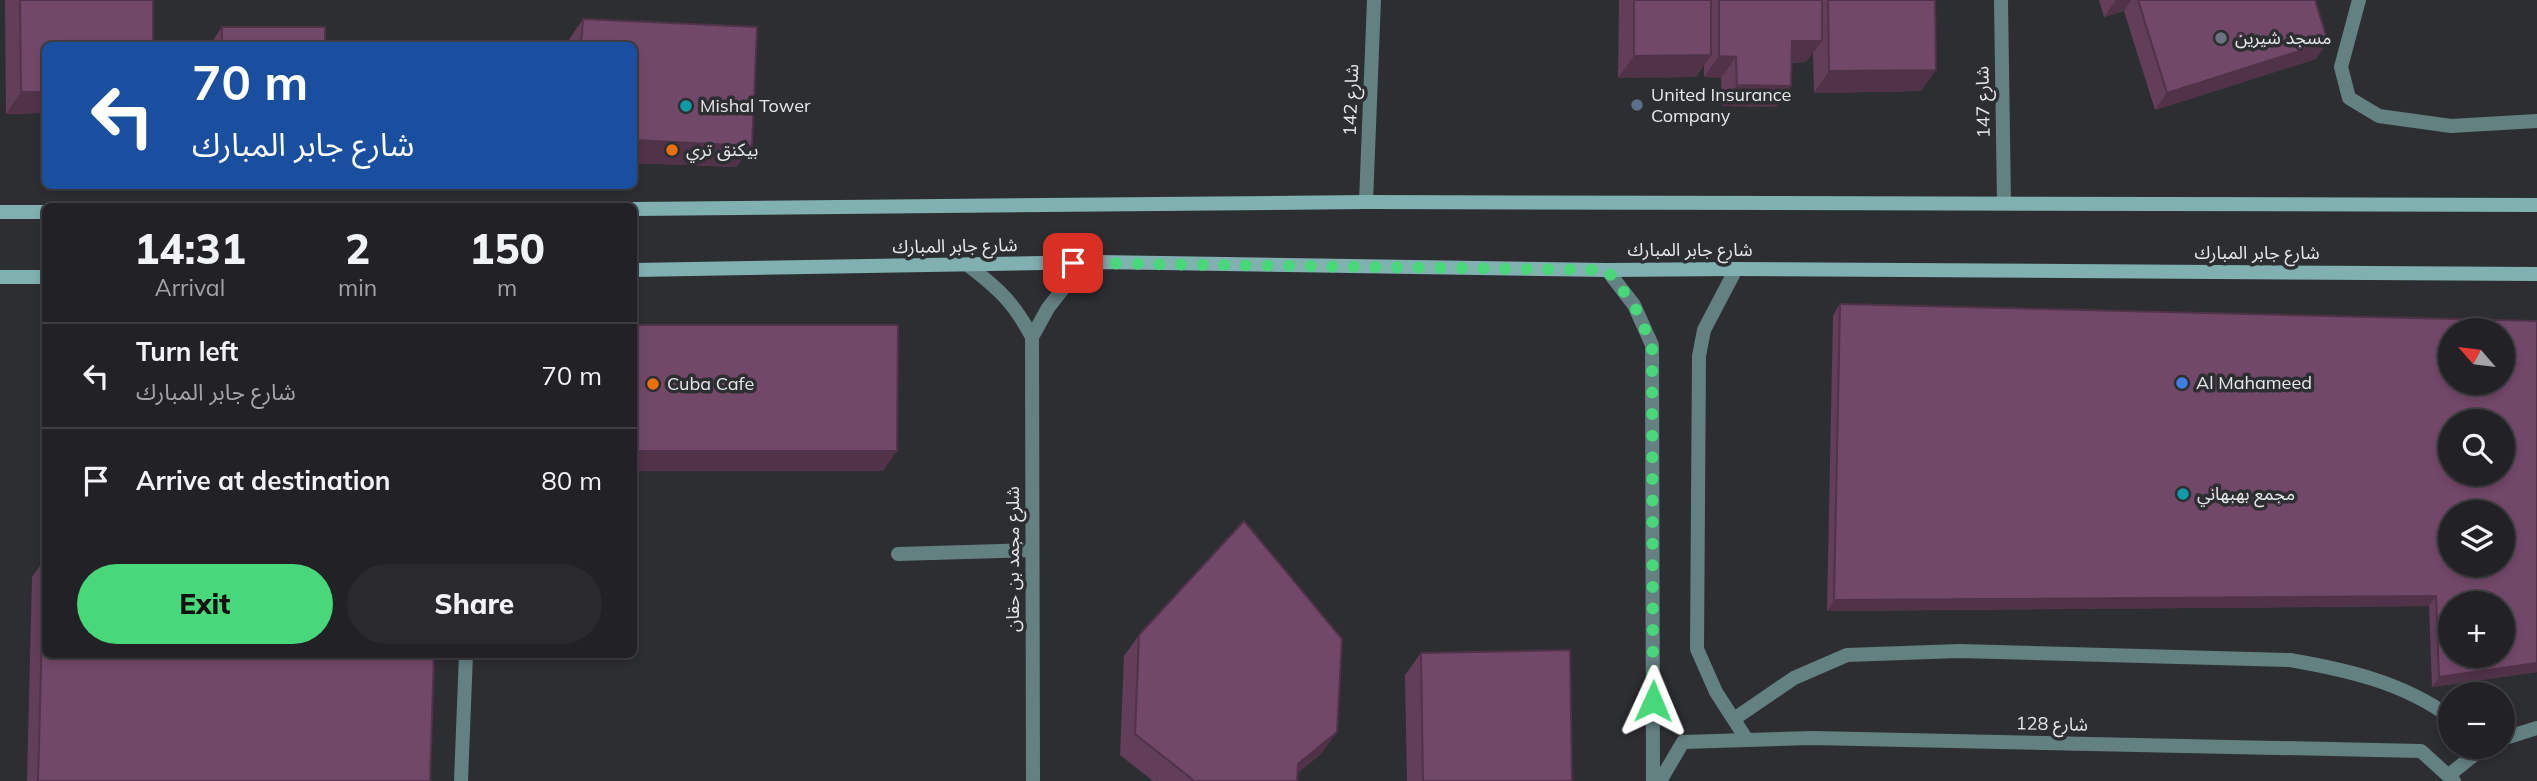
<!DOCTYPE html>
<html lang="en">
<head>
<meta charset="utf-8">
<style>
  body { margin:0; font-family:Mulish,"Noto Sans Arabic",sans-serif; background:#2a2a2e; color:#f1f3f6; height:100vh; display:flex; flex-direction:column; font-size:26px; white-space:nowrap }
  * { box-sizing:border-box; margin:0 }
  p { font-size:23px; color:#a2a4a7 }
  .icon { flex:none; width:38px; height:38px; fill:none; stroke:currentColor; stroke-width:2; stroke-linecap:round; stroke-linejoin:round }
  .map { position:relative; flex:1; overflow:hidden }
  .sheet { position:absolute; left:42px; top:203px; width:595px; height:455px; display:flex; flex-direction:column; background:#222226; border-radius:10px; box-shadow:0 4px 10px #0003,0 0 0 2px #3f3f43 }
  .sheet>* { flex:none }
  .guide { position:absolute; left:42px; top:42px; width:595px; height:147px; border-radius:10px; box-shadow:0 4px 10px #0003,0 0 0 2px #3f3f43; background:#1a4fa0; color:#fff; overflow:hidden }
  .needle { width:46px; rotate:298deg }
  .controls { position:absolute; left:2438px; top:318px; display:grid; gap:14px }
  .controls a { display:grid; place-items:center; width:77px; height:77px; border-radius:50%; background:#222226; box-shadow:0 4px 10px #0003,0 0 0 2px #3f3f43; font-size:35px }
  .pin { position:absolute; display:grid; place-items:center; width:60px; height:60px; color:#fff; margin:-30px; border-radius:14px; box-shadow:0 4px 10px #0006 }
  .me { position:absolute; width:77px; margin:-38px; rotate:1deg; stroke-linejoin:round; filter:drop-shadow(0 0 5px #0008) }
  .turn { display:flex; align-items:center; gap:24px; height:147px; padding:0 35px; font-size:32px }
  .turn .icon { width:91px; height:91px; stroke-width:2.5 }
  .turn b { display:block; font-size:49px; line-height:60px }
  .eta { display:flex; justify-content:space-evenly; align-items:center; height:119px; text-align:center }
  .eta b { font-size:42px; font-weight:800; line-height:49px }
  .button { display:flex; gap:14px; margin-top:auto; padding:14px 35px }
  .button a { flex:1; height:80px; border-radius:42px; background:#48d779; color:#111; font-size:28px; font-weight:800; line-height:80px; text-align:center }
  .button a+a { background:#2a2a2e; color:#f1f3f6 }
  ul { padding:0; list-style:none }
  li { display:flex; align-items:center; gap:21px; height:105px; padding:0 35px; border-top:2px solid #3f3f43 }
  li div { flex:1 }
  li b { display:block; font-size:26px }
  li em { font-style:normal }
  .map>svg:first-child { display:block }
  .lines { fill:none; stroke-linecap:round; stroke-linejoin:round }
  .service { stroke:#648182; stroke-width:14 }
  .minor { stroke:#648182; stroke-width:14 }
  .secondary { stroke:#81b0b1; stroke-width:14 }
  .wall { fill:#623e59 }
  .shaded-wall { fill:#503249 }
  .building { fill:#724868; stroke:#503249; stroke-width:2; fill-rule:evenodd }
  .route { stroke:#48d779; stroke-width:12; stroke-dasharray:0 21.6 }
  .worship-dot { fill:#6b7280; stroke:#2d2e32; stroke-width:2.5 }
  .service-dot { fill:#5c6f8a; stroke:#2d2e32; stroke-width:2.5 }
  .culture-dot { fill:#0f9aa8; stroke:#2d2e32; stroke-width:2.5 }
  .food-dot { fill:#e8710a; stroke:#2d2e32; stroke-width:2.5 }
  .shop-dot { fill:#3f7fe0; stroke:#2d2e32; stroke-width:2.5 }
  .labels { text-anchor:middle; stroke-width:7; stroke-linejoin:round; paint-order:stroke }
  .poi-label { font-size:18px; fill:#e6e8ea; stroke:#2d2e32; text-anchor:start }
  .street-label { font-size:18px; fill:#e6e8ea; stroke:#2d2e32 }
</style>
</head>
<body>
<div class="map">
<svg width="2537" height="781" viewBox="0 0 2537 781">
  <rect width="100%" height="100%" fill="#2d2e32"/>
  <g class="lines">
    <!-- service -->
    <g class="service">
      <path d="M2359,0L2341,67L2349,98L2379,116L2451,126L2537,121"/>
      <path d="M898,554L1032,550"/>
      <path d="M1734,719L1794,678L1847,655L1959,651L2290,660C2347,670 2402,682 2450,717"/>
      <path d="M2502,739L2537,728"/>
      <path d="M2449,775L2484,747"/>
      <path d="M461,781L466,654"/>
    </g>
    <!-- minor -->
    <g class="minor">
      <path d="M2001,0L2004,203"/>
      <path d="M1366,202L1374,0"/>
      <path d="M969,266C999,289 1014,303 1032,337L1048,308L1066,285L1099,262"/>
      <path d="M1736,269L1704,330L1699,356L1697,649L1716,692L1747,740"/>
      <path d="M1607,270L1634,305L1652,345L1653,781"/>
      <path d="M1032,337L1033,781"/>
      <path d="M1660,781L1683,742L1812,738L2421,751L2454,781"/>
    </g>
    <!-- secondary -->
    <g class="secondary">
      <path d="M634,209L1366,202L2537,205"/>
      <path d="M0,212H46"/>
      <path d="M634,270L1099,262L1607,270L1736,269L2537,274"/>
      <path d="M0,277H46"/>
    </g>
  </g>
  <!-- wall -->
  <g class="wall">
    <path d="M5,0H153L46,46V113L6,114Z"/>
    <path d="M1619,0H1935L1921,91L1814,93L1813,52L1806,62L1792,63L1791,86L1776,107L1722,106L1721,78L1704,77V65L1696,77L1618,78Z"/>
    <path d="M2099,0H2315L2316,59L2155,110L2124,11L2104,17Z"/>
    <path d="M583,19L757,27L752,146L736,167L634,163V46H567L568,41Z"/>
    <path d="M222,27L325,46H209Z"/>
    <path d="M1840,304L2537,321V672L2432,687L2429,606L1827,611L1833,315Z"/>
    <path d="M46,339V464H40L41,345Z"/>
    <path d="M44,560L430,781H27L32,577Z"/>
    <path d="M1139,635L1321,754L1297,773V781H1153L1120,755L1124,656Z"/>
    <path d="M1421,653L1572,781H1407L1405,675Z"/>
  </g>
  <!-- shaded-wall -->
  <g class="shaded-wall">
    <path d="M2116,0H2131L2124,11L2104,17Z"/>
    <path d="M1792,41H1822L1806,62L1777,63Z"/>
    <path d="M2328,42L2316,59L2155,110L2167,93Z"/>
    <path d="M1711,55L1696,77L1618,78L1634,56Z"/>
    <path d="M1719,56L1736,57L1721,78L1704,77Z"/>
    <path d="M1936,70L1921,91L1814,93L1829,71Z"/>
    <path d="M1737,85L1791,86L1776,107L1722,106Z"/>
    <path d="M21,92H46V113L6,114Z"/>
    <path d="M634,140L752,146L736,167L634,163Z"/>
    <path d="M634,451H897L883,471H634Z"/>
    <path d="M46,456V464H40Z"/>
    <path d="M2436,596L2429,606L1827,611L1834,600Z"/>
    <path d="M2537,663V672L2432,687L2439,677Z"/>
    <path d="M1337,732L1321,754L1288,781L1298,764Z"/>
  </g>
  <!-- building -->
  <g class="building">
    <path d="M20,0H153V46H46V92H21Z"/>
    <path d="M1634,0H1711V55L1634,56Z"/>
    <path d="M1719,0H1822V41H1792L1791,86L1737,85L1736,57L1719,56Z"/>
    <path d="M1828,0H1935L1936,70L1829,71Z"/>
    <path d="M2138,0H2315L2328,42L2167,93Z"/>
    <path d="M583,19L757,27L752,146L634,140V46H581Z"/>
    <rect x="222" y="27" width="103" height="19"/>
    <path d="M1840,304L2537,321V663L2439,677L2436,596L1834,600ZM2450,331H2502V383H2450ZM2450,422H2502V474H2450ZM2450,513H2502V565H2450ZM2450,604H2502V656H2450Z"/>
    <path d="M634,325H898L897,451H634Z"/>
    <path d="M1244,521L1342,639L1337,732L1298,764L1297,781H1193L1192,779L1135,734L1139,635Z"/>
    <path d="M44,560H46V654H434L430,781H38Z"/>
    <path d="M1570,650L1572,781H1423L1421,653Z"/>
  </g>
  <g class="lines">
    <!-- route -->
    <path class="route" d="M1073,263L1607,270L1634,305L1652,345L1653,701"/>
  </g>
  <!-- markers -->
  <circle class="worship-dot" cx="2221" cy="38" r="7"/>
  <circle class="service-dot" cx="1637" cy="105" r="7"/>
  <g class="culture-dot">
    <circle cx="686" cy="106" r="7"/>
    <circle cx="2183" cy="494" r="7"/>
  </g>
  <g class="food-dot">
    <circle cx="672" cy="150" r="7"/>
    <circle cx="653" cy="384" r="7"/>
  </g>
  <circle class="shop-dot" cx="2182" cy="383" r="7"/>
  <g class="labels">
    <!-- poi labels -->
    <g class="poi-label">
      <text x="2235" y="44">مسجد شيرين</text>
      <text x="1651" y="101">United Insurance<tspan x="1651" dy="21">Company</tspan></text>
      <text x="700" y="112">Mishal Tower</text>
      <text x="686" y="156">بيكنق تري</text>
      <text x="2196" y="389">Al Mahameed</text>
      <text x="667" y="390">Cuba Cafe</text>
      <text x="2197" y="500">مجمع بهبهاني</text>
    </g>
    <!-- street labels -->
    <g class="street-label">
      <text transform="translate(1351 100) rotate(-88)" y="6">شارع 142</text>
      <text transform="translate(1983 102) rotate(-91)" y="6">شارع 147</text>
      <text transform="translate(955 246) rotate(-1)" y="6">شارع جابر المبارك</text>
      <text x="1690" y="256">شارع جابر المبارك</text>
      <text x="2257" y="259">شارع جابر المبارك</text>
      <text transform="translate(1013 559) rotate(-90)" y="6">شلرع مجمد بن حقان</text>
      <text transform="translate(2052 724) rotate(1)" y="6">شارع 128</text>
    </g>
  </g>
</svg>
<div class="controls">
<a><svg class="needle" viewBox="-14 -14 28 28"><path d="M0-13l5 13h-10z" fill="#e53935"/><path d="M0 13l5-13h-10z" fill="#a2a4a7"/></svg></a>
<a><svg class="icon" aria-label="search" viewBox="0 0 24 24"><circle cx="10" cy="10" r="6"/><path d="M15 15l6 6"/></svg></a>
<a><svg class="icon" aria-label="layers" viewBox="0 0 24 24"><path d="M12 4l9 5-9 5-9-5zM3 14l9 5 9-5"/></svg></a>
<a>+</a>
<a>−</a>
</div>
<div class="pin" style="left:1073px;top:263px;background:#d93025"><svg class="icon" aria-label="arrive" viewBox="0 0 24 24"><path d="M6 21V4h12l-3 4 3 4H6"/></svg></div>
<svg class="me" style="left:1653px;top:701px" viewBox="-20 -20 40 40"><path d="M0-17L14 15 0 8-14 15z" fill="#48d779" stroke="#fff" stroke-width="4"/></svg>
<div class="guide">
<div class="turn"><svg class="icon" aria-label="left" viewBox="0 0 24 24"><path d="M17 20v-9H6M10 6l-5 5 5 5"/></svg><div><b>70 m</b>شارع جابر المبارك</div></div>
</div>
<section class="sheet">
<div class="eta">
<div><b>14:31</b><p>Arrival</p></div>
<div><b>2</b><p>min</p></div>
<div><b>150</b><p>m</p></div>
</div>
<ul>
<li><svg class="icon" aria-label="left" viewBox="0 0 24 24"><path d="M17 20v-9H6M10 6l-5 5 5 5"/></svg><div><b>Turn left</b><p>شارع جابر المبارك</p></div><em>70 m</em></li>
<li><svg class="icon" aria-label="arrive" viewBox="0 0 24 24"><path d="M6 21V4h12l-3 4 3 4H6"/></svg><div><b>Arrive at destination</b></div><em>80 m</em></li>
</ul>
<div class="button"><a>Exit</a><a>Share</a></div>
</section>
</div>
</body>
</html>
